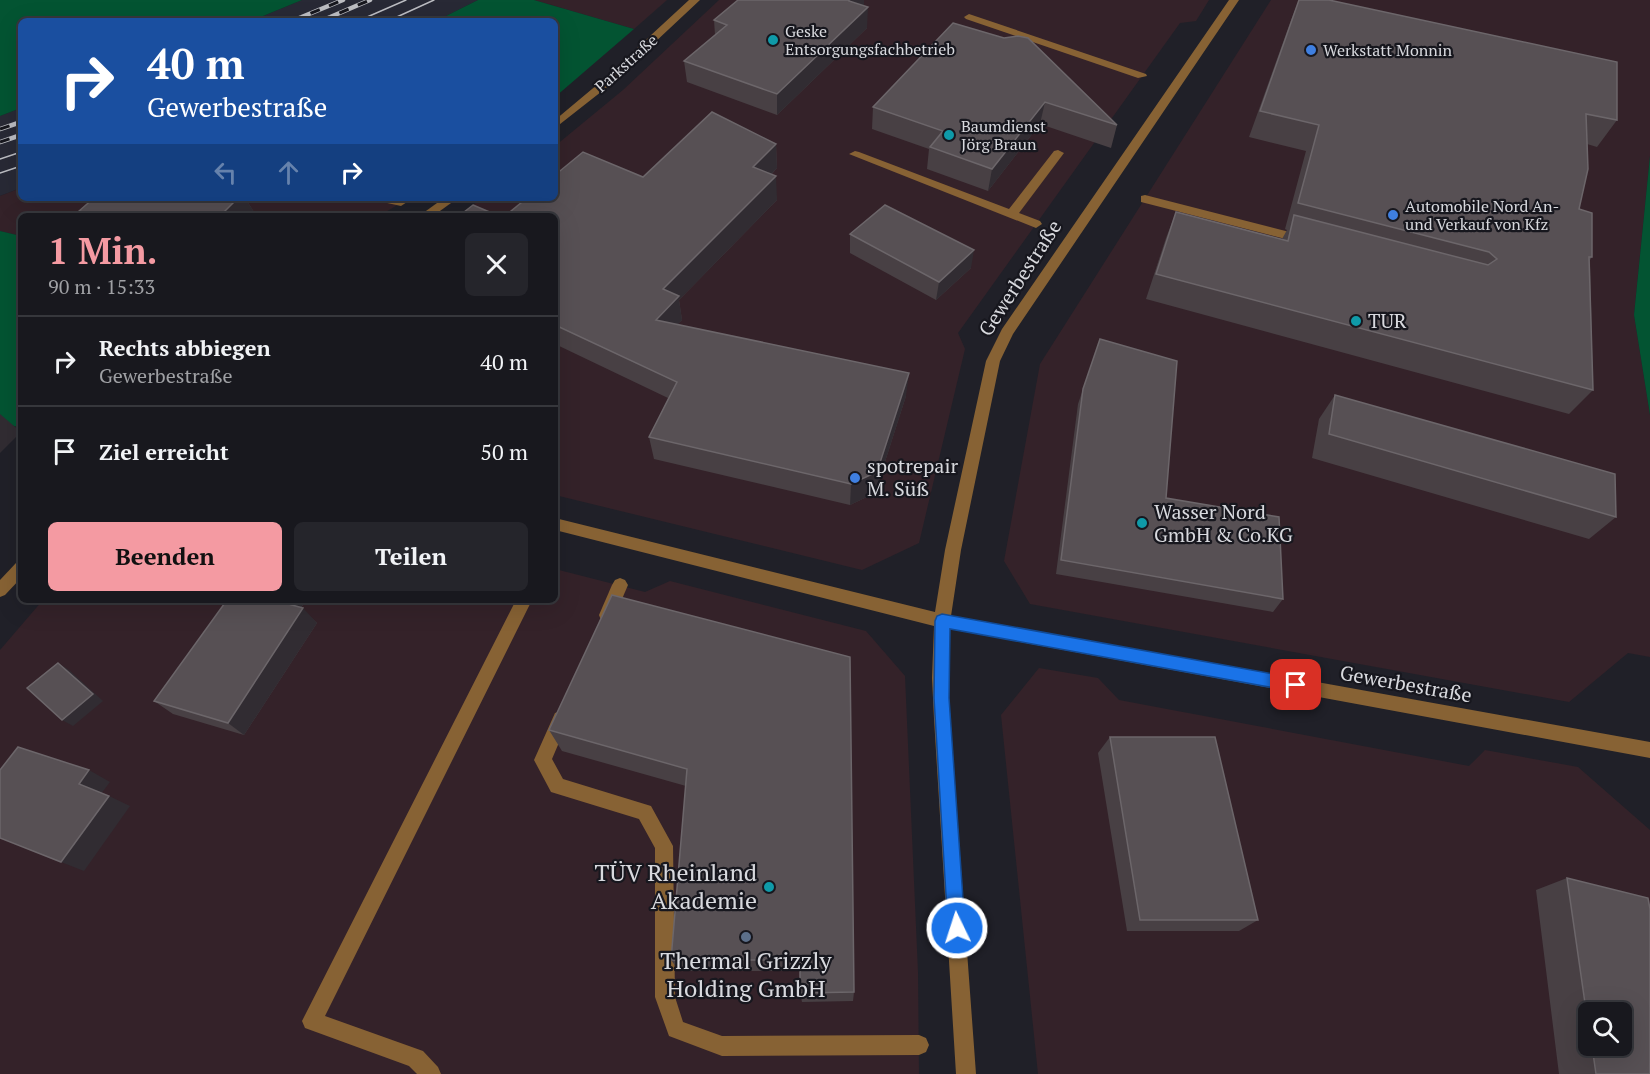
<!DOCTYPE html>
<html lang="de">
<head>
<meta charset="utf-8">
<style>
  body { margin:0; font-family:"PT Serif",serif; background:#25252b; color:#f1f3f6; height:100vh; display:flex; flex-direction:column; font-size:22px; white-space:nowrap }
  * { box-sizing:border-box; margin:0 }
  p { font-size:20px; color:#9fa0a4 }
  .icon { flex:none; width:33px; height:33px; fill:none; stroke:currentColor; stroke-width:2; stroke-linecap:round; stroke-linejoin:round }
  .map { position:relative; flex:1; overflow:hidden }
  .details { position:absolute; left:18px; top:213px; width:540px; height:390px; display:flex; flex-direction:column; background:#18181e; border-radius:9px; box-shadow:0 6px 24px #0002,0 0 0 2px #36373c }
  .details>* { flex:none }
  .banner { position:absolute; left:18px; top:18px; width:540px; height:183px; border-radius:9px; box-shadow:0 6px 24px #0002,0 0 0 2px #36373c; background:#1a4fa0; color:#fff; overflow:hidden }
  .buttons { position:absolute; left:1578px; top:1002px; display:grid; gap:12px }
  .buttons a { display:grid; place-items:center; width:54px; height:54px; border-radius:9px; background:#18181e; box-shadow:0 6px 24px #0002,0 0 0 2px #36373c; font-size:30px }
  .pin { position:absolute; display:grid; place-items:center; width:51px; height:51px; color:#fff; margin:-26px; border-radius:12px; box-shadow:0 3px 9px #0006 }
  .me { position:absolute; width:66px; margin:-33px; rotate:356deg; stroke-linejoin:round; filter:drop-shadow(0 0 4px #0008) }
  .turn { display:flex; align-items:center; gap:21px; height:126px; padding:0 30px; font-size:27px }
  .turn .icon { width:78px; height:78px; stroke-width:2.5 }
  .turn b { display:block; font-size:42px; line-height:51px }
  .lanes { display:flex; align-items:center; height:57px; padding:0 30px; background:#0003; justify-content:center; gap:30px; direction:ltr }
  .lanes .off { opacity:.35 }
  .round { display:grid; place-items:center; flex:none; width:63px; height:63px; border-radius:9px; background:#25252b }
  .headline { display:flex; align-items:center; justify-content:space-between; height:102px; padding:0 30px }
  h1 { font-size:36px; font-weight:600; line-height:45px; color:#f49aa2 }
  .primary-button { display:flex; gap:12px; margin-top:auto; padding:12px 30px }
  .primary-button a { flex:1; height:69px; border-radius:9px; background:#f49aa2; color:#111; font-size:24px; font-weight:600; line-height:69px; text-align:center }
  .primary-button a+a { background:#25252b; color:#f1f3f6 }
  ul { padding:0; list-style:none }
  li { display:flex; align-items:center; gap:18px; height:90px; padding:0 30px; border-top:2px solid #36373c }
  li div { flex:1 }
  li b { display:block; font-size:22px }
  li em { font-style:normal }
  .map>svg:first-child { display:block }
  .built { fill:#282935 }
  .industrial { fill:#342229; fill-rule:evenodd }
  .forest { fill:#035432 }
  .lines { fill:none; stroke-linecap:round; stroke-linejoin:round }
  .minor { fill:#876234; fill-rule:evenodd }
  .tram { stroke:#bcbdc2; stroke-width:1.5 }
  .rail-casing { stroke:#bcbdc2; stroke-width:4.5 }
  .rail { stroke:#17171e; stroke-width:3; stroke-dasharray:10; stroke-linecap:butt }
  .wall { fill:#484044; fill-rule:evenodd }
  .shaded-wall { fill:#312c32 }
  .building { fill:#575054; stroke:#6c666a; stroke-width:1.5 }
  .route { fill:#1a73e8; stroke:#114b97; stroke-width:1.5 }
  .culture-dot { fill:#0f9aa8; stroke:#17171e; stroke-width:2 }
  .shop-dot { fill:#3f7fe0; stroke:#17171e; stroke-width:2 }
  .service-dot { fill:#5c6f8a; stroke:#17171e; stroke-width:2 }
  .labels { text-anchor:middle; stroke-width:4.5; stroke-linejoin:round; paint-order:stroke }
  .far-poi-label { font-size:16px; fill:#d8d9de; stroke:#17171e; text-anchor:start }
  .far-street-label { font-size:16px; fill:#d8d9de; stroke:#17171e }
  .street-label { font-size:20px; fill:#d8d9de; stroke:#17171e }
  .poi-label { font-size:20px; fill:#d8d9de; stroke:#17171e; text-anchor:start }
  .near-poi-label { font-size:24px; fill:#d8d9de; stroke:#17171e; text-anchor:end }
</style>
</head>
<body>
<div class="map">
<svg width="1650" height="1074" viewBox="0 0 1650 1074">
  <rect width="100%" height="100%" fill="#202028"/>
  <!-- built -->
  <g class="built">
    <path d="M302,0H478L436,21H251Z"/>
    <path d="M21,108V188L0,196V116Z"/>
  </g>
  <!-- industrial -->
  <g class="industrial">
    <path d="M534,0H667L634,29Z"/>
    <path d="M719,0H1209L1196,21L1180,23L958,333L965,349L919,543L862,570L555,495V216H457L483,198H555V146L623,90Z"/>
    <path d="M1271,0H1650V156L1634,315L1650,415V657L1628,653L1569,702L1030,604L1004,561L1040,364Z"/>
    <path d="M21,188V198H409L379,216H21V236L0,231V196Z"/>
    <path d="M555,569L645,592L670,581L866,631L905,676L918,972L919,1074H0V650L43,600H555Z"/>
    <path d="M1039,668L1098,678L1119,700L1469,766L1485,750L1578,767L1650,830V1074H1038L1001,715ZM1588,1012H1622V1046H1588Z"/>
  </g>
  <!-- forest -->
  <g class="forest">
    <path d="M0,0H302L251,21H21V108L0,116Z"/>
    <path d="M478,0H534L634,29L555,97V21H436Z"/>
    <path d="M1650,156V415L1634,315Z"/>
    <path d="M0,231L21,236V428L0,422Z"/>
  </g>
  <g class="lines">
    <!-- minor -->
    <g class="minor">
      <path d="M689,0H700L606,88L555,128V120L598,84Z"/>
      <path d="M1229,0H1239L1013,334L1000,361L961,550L951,616L1650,742V758L950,629L948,678L950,719L976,1074H956L934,719L932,678L934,626L555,530V518L935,612L945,550L986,361L1002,329Z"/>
      <path d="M969,14L1146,74L1147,76L1138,78L966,19L964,17Z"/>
      <path d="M1058,150L1064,153L1019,213L1040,221L1042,224L1036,228L849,154L855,151L859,152L1009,209L1054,151Z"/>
      <path d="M1145,195L1305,236L1311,240L1305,244L1141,202V196Z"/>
      <path d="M376,198H400L407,202L401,206L378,201Z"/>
      <path d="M444,198H458L433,216H419Z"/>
      <path d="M21,561V578L5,595L0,597V580L16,563Z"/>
      <path d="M620,578L625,580L628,585L613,620L607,622L601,620L599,615L612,585L615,580Z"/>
      <path d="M516,600H532L325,1016L423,1051L438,1067L441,1074H417L409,1066L305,1028L302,1021Z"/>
      <path d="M561,711L567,713L569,719L552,759L563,779L651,806L673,846L675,997L683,1022L722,1036L919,1035L926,1038L929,1045L926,1052L919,1055L722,1056L669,1036L655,997V848L639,819L551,792L534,760L555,713Z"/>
    </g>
    <!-- tram -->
    <g class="tram">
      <path d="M358,21L406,0"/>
      <path d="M388,21L434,0"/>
      <path d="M0,159L21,152"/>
      <path d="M0,173L21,166"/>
    </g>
    <!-- rail casing -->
    <g class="rail-casing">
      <g id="rail">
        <path d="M292,21L343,0"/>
        <path d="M321,21L370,0"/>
        <path d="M0,129L21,122"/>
        <path d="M0,142L21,135"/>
      </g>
    </g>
    <!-- rail -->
    <use href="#rail" class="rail"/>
  </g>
  <!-- wall -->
  <g class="wall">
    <path d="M738,0H864V6L867,28L777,115L687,82L684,61L715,35L714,20Z"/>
    <path d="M1299,0L1617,120L1597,147L1587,144L1579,209L1592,257L1590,260L1593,390L1569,414L1146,299L1166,238L1176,212L1282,239L1287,230L1285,229L1306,151L1249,137L1291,20Z"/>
    <path d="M953,23L1117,125L1111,148L1040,124L988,191L927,169L929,149L872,129L873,107Z"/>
    <path d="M776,144L777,168L772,174L777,200L679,300L682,320L678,324L906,396L875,493L850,505L654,459L649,437L668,398L555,344V216L643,177Z"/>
    <path d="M94,198H245L254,212L250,216H83L79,211Z"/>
    <path d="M850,234L971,268L936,300L850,253Z"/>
    <path d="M1100,339L1166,498L1283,599L1273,612L1056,574L1078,404Z"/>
    <path d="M1335,395L1616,517L1589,539L1312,458L1319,419Z"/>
    <path d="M612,595L854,992L853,1001L802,1002L800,993V971H679L671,960L686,786L562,751L549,730Z"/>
    <path d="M226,600H306L301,608L317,623L244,735L173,714L154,701L227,600Z"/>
    <path d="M1110,737L1258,920L1239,931H1127L1098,753Z"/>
    <path d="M1567,878L1650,1074H1559L1536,890ZM1588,1012L1622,1046H1588Z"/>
  </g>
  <!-- shaded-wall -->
  <g class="shaded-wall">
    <path d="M849,0H864V7L849,1Z"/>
    <path d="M868,7L867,28L777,115V94Z"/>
    <path d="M1045,102L1040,124L988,191L992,169Z"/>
    <path d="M776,144L777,168L755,191L753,167Z"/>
    <path d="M776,176L777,200L679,300L682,320L661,343L656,320L663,289Z"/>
    <path d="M238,198H245L254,212L250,216H220Z"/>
    <path d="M974,250L971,268L936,300L939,282Z"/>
    <path d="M909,373L906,396L875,493L850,505L851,484Z"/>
    <path d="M0,414L21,432L0,453Z"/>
    <path d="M282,600H306L295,616L281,602Z"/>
    <path d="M303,608L317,623L244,735L228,723Z"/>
    <path d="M58,663L69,670L103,701L73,726L62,720Z"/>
    <path d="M89,770L110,782L101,794L79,784Z"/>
    <path d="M109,796L130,806L84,871L61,862Z"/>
  </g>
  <!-- building -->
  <g class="building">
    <path d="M738,0H849V1L868,7L777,94L684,61L727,25L714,20Z"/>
    <path d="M1299,0H1329L1617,62V120L1586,114L1588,169L1579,209L1592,213V257H1589L1593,390L1156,274L1176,212L1288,241L1294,215L1488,265L1497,259L1489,252L1298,203L1319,125L1260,111Z"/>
    <path d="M953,23L1004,38L1018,36L1028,38L1117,125L1045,102L992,169L930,147L943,131L873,107Z"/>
    <path d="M712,112L776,144L753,167L776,176L663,289L679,296L656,320L909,373L877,472L851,484L649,437L677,382L555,325V216H505L527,198H555V175L583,152L643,177Z"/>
    <path d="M94,198H238L220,216H100L79,211Z"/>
    <path d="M473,205L499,216H459Z"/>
    <path d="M885,205L974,250L939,282L850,234Z"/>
    <path d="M1100,339L1177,361L1166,498L1279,517L1283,599L1061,560L1083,389Z"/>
    <path d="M1335,395L1615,474L1616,517L1329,434Z"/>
    <path d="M612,595L850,657L854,992L800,993V960H671L687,769L549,730Z"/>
    <path d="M227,600H282L281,602L303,608L228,723L154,701Z"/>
    <path d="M58,663L93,694L62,720L27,688Z"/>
    <path d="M1110,737H1215L1258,920H1140Z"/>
    <path d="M18,747L89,770L79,784L109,796L61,862L0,838V770Z"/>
    <path d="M1567,878L1648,898L1650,909V1074H1596L1592,1046H1622V1012H1588V1024Z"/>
  </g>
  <!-- route -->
  <path class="route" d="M942,614L1296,678L1301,680L1304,685L1301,690L1296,692L950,629L949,698L965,928L963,934L957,937L951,934L948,928L934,698L935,621L937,616Z"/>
  <!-- markers -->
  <g class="culture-dot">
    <circle cx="773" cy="40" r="6"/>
    <circle cx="949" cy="135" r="6"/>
    <circle cx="1356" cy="321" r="6"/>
    <circle cx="1142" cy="523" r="6"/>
    <circle cx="769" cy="887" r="6"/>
  </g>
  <g class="shop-dot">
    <circle cx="1311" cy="50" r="6"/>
    <circle cx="1393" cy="215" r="6"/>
    <circle cx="855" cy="478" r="6"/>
  </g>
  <circle class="service-dot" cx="746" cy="937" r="6"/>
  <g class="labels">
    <!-- far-poi labels -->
    <g class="far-poi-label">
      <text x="785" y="37">Geske<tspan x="785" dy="18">Entsorgungsfachbetrieb</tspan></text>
      <text x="1323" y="56">Werkstatt Monnin</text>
      <text x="961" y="132">Baumdienst<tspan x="961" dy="18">Jörg Braun</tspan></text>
      <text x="1405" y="212">Automobile Nord An-<tspan x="1405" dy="18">und Verkauf von Kfz</tspan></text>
    </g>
    <!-- far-street labels -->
    <g class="far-street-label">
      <text transform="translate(626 63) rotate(-42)" y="6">Parkstraße</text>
    </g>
    <!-- street labels -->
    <g class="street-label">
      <text transform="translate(1020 278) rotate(-57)" y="7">Gewerbestraße</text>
      <text transform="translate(1406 684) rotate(10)" y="7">Gewerbestraße</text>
    </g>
    <!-- poi labels -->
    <g class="poi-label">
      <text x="1368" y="328">TUR</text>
      <text x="867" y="473">spotrepair<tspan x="867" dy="23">M. Süß</tspan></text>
      <text x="1154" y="519">Wasser Nord<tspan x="1154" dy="23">GmbH &amp; Co.KG</tspan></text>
    </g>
    <!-- near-poi labels -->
    <g class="near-poi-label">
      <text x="757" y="881">TÜV Rheinland<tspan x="757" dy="28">Akademie</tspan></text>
      <text x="746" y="969" text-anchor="middle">Thermal Grizzly<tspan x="746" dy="28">Holding GmbH</tspan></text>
    </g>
  </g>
</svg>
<div class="buttons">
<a><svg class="icon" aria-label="search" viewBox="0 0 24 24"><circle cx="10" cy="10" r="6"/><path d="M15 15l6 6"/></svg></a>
</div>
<div class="pin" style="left:1296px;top:685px;background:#d93025"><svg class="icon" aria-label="arrive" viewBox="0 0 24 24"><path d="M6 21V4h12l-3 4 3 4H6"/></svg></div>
<svg class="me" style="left:957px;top:928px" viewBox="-20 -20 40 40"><circle r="17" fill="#1a73e8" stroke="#fff" stroke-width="3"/><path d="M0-11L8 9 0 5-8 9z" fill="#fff"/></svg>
<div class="banner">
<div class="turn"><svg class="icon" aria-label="right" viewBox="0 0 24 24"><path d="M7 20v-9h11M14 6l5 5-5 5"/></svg><div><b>40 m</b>Gewerbestraße</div></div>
<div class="lanes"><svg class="icon off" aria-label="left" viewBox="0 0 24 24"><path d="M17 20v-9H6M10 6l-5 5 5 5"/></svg><svg class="icon off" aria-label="ahead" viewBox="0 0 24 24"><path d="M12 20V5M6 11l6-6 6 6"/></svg><svg class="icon" aria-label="right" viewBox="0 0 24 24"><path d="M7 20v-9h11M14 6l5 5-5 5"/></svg></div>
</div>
<section class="details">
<div class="headline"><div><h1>1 Min.</h1><p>90 m · 15:33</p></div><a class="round"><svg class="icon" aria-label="close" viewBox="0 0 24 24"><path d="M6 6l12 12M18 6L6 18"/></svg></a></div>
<ul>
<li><svg class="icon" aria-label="right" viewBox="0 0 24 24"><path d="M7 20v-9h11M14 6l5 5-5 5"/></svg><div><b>Rechts abbiegen</b><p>Gewerbestraße</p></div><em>40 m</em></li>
<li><svg class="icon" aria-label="arrive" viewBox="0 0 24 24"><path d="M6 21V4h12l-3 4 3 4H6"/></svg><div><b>Ziel erreicht</b></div><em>50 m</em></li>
</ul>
<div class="primary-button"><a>Beenden</a><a>Teilen</a></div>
</section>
</div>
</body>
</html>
